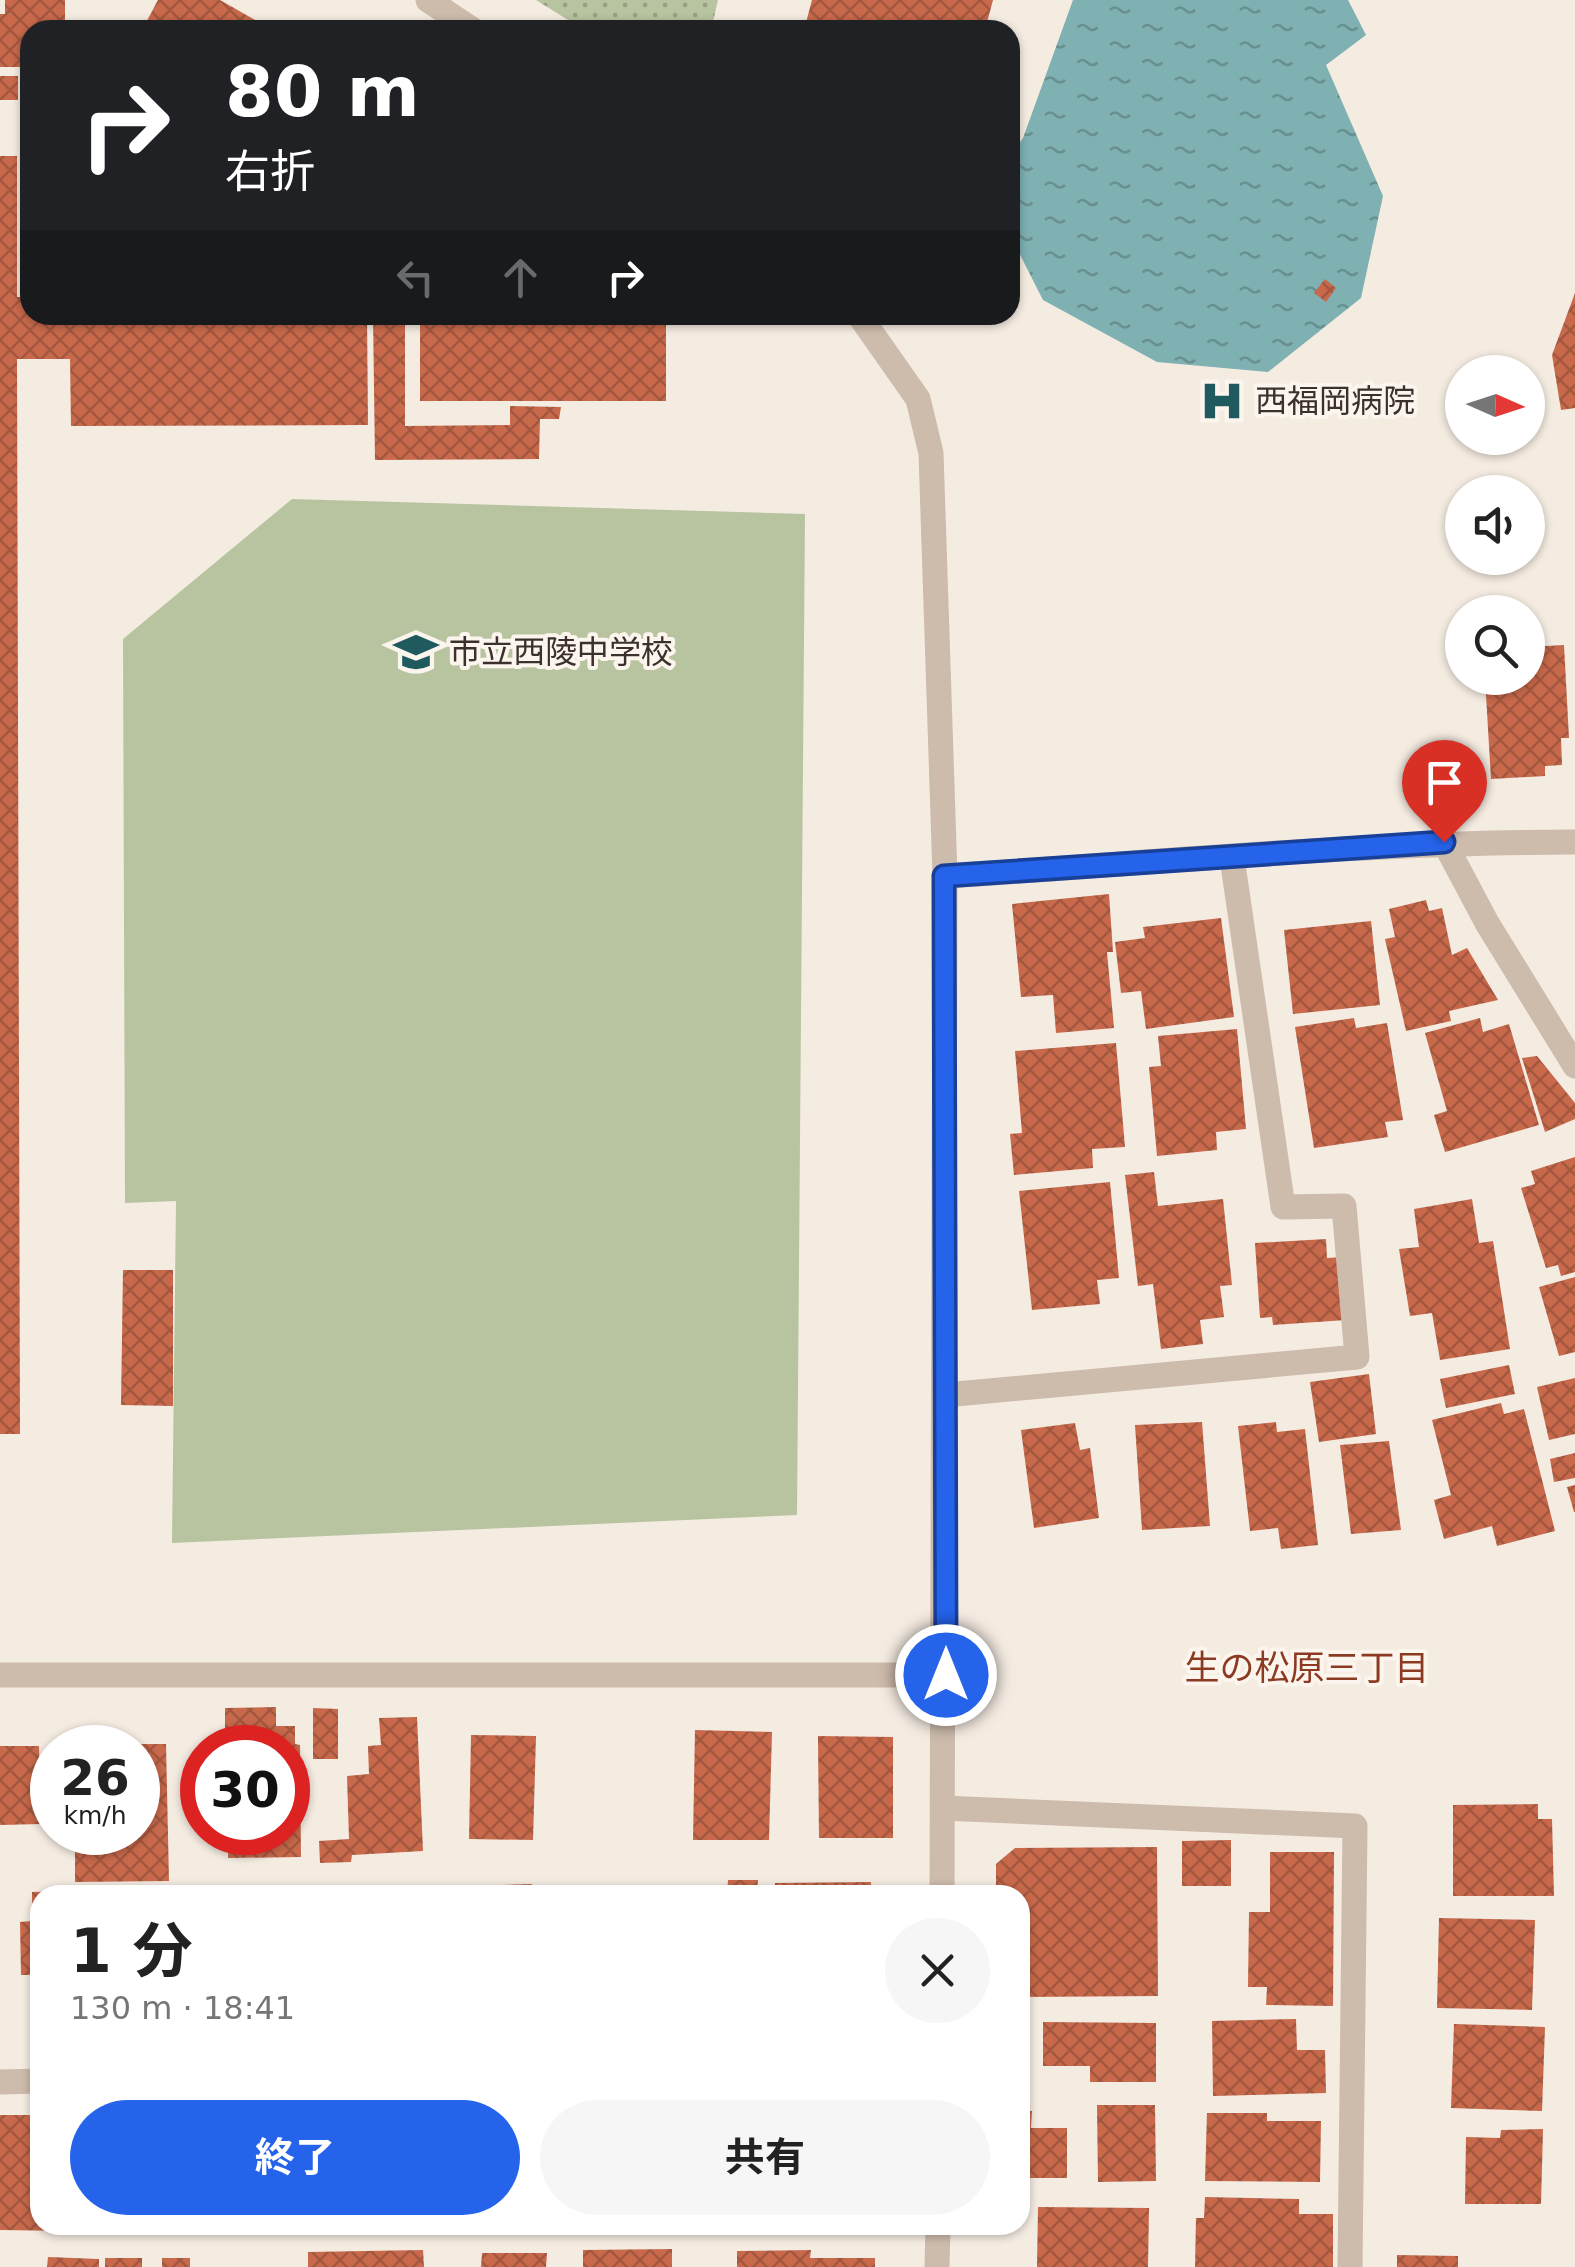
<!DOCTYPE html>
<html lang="ja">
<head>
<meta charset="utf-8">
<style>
  body { margin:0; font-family:"DejaVu Sans","Noto Sans JP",sans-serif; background:#f6f6f6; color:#222; height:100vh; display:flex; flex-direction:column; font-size:38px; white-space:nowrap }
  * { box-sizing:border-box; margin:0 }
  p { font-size:32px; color:#767676 }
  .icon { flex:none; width:55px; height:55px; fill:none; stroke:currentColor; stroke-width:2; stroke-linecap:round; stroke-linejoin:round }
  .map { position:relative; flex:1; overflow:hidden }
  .drawer { position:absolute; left:30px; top:1885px; width:1000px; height:350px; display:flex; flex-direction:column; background:#fff; border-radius:30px; box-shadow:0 2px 8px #0004 }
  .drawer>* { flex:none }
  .top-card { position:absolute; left:20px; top:20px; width:1000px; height:305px; border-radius:30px; box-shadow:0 2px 8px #0004; background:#202124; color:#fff; overflow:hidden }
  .needle { width:65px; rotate:93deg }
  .tools { position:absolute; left:1445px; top:355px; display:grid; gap:20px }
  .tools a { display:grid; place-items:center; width:100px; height:100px; border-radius:50%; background:#fff; box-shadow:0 2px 8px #0004; font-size:50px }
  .speed { position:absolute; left:30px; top:1725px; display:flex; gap:20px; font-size:50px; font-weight:700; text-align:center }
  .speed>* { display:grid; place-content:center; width:130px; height:130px; border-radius:50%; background:#fff; box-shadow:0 2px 8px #0004; line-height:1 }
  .speed small { font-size:25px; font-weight:400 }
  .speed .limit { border:15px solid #d22; background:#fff; color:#111 }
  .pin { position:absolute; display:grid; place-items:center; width:85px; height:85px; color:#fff; margin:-102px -42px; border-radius:50% 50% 50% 0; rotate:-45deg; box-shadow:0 0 10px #0007 }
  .pin .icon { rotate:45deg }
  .me { position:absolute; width:110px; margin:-55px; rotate:0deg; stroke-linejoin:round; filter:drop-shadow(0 0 8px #0008) }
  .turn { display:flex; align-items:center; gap:35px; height:210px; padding:0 40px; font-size:45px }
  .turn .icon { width:130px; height:130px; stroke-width:2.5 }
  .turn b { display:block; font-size:70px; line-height:85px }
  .lanes { display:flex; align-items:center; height:95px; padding:0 40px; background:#0003; justify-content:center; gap:50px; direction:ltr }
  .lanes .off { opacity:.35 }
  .round { display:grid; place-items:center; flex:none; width:105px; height:105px; border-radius:52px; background:#f6f6f6 }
  .overview { display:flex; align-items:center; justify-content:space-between; height:170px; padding:0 40px }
  h1 { font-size:60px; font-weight:700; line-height:75px }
  .action { display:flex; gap:20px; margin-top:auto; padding:20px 40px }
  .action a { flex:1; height:115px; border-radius:60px; background:#2563eb; color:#fff; font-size:40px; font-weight:700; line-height:115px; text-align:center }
  .action a+a { background:#f6f6f6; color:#222 }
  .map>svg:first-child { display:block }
  .grass { fill:#b8c4a0 }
  .park { fill:url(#park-dots) }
  .water { fill:url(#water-ripples) }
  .building { fill:url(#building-cross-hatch) }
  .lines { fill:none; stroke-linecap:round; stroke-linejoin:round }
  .minor { stroke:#cdbbac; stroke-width:25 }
  .route-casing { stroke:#184099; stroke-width:25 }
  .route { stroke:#2563eb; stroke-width:18 }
  .labels { text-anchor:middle; stroke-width:8; stroke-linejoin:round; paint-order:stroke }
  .poi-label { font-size:32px; fill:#3b302b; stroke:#fbf5ee; text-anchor:start }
  .neighbourhood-label { font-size:35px; fill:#8c3b22; stroke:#fbf5ee }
</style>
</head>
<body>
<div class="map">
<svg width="1575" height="2267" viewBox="0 0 1575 2267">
  <defs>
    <pattern id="park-dots" width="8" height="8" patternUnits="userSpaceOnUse" patternTransform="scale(2.5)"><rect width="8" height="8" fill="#b8c4a0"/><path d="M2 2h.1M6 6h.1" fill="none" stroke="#97a083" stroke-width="1.8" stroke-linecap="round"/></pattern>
    <pattern id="water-ripples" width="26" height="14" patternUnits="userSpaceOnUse" patternTransform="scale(2.5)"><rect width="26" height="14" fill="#7fb0b2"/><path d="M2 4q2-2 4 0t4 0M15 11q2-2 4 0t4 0" fill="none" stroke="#699091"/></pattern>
    <pattern id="building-cross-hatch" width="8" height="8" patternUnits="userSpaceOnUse" patternTransform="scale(2.5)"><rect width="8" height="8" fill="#c8694b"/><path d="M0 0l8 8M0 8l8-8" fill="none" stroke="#a4573f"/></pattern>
  </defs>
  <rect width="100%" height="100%" fill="#f4ebe1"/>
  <!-- grass -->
  <path class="grass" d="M292,499L805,514L797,1515L172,1543L176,1201L125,1203L123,639Z"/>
  <!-- park -->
  <path class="park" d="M536,0H718L711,30H584Z"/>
  <!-- water -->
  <path class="water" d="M1073,0H1348L1366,35L1326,65L1383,196L1361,298L1268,372L1157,362L1043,300L1010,235V156L1023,138Z"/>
  <!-- building -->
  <g class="building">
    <path d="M5,0H65V30H30V67H0V14H5Z"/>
    <path d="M158,0H220L273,30H142Z"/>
    <path d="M812,0H993L985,30H804Z"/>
    <rect x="0" y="76" width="18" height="24"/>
    <path d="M0,156H17V297H30V315H367L368,425L71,426L70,359H17L20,1434H0Z"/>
    <path d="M1325,279L1336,288L1326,302L1314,293Z"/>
    <path d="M1575,293V408L1561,410L1552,355Z"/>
    <path d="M373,315H405V426L510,425V406L561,407L559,419H540L539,459L375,460Z"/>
    <rect x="420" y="315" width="246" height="86"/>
    <path d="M1564,645L1569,738H1561L1562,765L1545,766V776L1491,779L1485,678H1528V647Z"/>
    <path d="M1109,894L1113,952H1107L1114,1028L1056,1033L1053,995L1021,997L1012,904Z"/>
    <path d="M1426,900L1429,911L1442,908L1452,955L1467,948L1498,1000L1449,1011L1451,1021L1406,1031L1385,939L1395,937L1389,909Z"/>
    <path d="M1221,918L1234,1017L1146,1029L1141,991L1121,993L1115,942L1145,938L1143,927Z"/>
    <path d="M1371,921L1380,1005L1293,1014L1284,930Z"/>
    <path d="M1354,1018L1356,1028L1387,1023L1403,1120L1385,1122L1388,1137L1314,1148L1295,1027Z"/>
    <path d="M1480,1018L1483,1032L1509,1024L1539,1125L1445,1152L1434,1115L1447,1111L1425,1033Z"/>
    <path d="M1237,1029L1246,1129L1216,1132L1217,1150L1157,1156L1149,1067L1161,1066L1158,1036Z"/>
    <path d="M1116,1043L1125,1147L1092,1149L1093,1168L1014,1175L1010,1134L1022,1133L1015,1051Z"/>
    <path d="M1537,1056L1575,1103V1119L1545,1132L1522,1058Z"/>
    <path d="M1575,1157V1272L1561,1276L1558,1265L1546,1268L1521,1188L1535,1184L1531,1171Z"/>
    <path d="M1154,1172L1158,1206L1223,1199L1232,1285L1220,1286L1224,1317L1200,1320L1203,1344L1161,1349L1153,1284L1138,1286L1125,1175Z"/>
    <path d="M1110,1182L1119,1278L1097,1280L1100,1304L1032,1310L1019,1191Z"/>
    <path d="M1472,1199L1479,1243L1493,1241L1510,1349L1440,1360L1432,1313L1410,1316L1399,1249L1419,1247L1414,1209Z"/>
    <path d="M1326,1239L1327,1258L1343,1257L1346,1320L1273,1325L1272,1317L1260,1318L1255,1243Z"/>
    <path d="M123,1270H173V1406L121,1405Z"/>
    <path d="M1575,1277V1352L1559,1356L1539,1287Z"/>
    <path d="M1509,1365L1515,1394L1446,1408L1440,1379Z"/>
    <path d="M1369,1374L1376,1434L1319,1442L1310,1382Z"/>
    <path d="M1575,1378V1434L1549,1440L1537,1387Z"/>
    <path d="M1501,1403L1504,1414L1524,1409L1555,1531L1497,1546L1492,1526L1444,1539L1434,1500L1451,1495L1432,1420Z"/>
    <path d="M1202,1422L1210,1526L1142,1530L1135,1425Z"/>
    <path d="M1276,1422L1277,1432L1305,1429L1318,1545L1281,1549L1278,1528L1250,1531L1238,1426Z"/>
    <path d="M1075,1423L1080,1450L1090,1448L1099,1518L1034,1528L1021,1430Z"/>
    <path d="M1389,1441L1401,1530L1351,1534L1340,1445Z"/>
    <path d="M1575,1453V1478L1554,1482L1550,1459Z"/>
    <path d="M1575,1485V1512H1574L1567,1487Z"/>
    <path d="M276,1707V1726H295V1744L300,1745L301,1857L228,1858L229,1832H288V1748H225V1708Z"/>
    <path d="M313,1708L338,1709V1759H313Z"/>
    <path d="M417,1717L423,1851L352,1855L351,1862L320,1863L319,1841L349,1839L347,1776L369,1774L368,1746L381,1745L379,1718Z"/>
    <path d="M695,1730L772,1732L769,1840H693Z"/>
    <path d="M471,1735L536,1736L533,1840L469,1839Z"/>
    <path d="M818,1736L893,1737V1838H819Z"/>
    <path d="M138,1744H166L169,1881L75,1882V1832H138Z"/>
    <path d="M0,1746H39L41,1824L0,1825Z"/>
    <path d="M1538,1804V1819H1552L1554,1896H1453V1805Z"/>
    <path d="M1231,1840V1886H1182V1841Z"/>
    <path d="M1157,1847L1158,1996L1020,1997V1895H996V1864L1015,1848Z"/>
    <path d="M1270,1852H1334L1333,2006L1266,2005L1267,1987H1248L1249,1912H1270Z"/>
    <path d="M728,1880H758L757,1892L727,1893Z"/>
    <path d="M871,1882V1895H775V1883Z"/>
    <path d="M532,1884V1895H473L472,1886Z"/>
    <path d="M615,1888L675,1890L674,1895H615Z"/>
    <path d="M82,1891V1895H40V1975H21L20,1922L32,1921V1892Z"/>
    <path d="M1439,1918L1535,1920L1532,2010L1437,2008Z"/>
    <path d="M1296,2019L1297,2050H1325L1326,2093L1213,2096L1212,2021Z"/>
    <path d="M1043,2022L1156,2023V2082H1090V2066H1043Z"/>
    <path d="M1454,2024L1545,2027L1542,2111L1451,2108Z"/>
    <path d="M1097,2105H1155L1156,2181L1098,2182Z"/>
    <path d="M1020,2111H1032L1031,2128H1067V2178H1020Z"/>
    <path d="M1207,2113H1267V2121H1321L1320,2182L1205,2181Z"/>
    <path d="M0,2115H40V2225H66V2231L0,2230Z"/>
    <path d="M1543,2129L1541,2204H1465L1466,2137L1500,2138L1501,2130Z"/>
    <path d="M1205,2197L1299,2199V2214H1333V2267H1195L1196,2218H1204Z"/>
    <path d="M1038,2207L1149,2208L1148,2267H1037Z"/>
    <path d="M672,2249V2267H583V2250Z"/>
    <path d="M423,2250L424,2267H308V2252Z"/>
    <path d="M811,2250L810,2258H875V2267H737V2251Z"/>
    <path d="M482,2253H547L546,2267H481Z"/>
    <path d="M1397,2255L1458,2256V2267H1397Z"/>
    <path d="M48,2257L99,2259V2267H47Z"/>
    <rect x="105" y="2258" width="37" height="9"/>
    <rect x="162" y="2258" width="28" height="9"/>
  </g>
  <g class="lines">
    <!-- minor -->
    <g class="minor">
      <path d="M428,0L473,30"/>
      <path d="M859,315L918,399L931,453L945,876L942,1895"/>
      <path d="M1444,842L1487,923L1575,1066"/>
      <path d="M945,876C1155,863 1364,842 1575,842"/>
      <path d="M945,1395L1357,1357L1344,1206L1283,1207L1232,858"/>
      <path d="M0,1675H946"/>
      <path d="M943,1808L1355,1826L1350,2267"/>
      <path d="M0,2082L40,2081"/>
      <path d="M937,2267L938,2225"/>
    </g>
  </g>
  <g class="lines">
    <!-- route casing -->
    <g class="route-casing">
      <path id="route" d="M946,1675L944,876L1444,842"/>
    </g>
    <!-- route -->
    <use href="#route" class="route"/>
  </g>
  <!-- icons -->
  <defs>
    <g id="hospital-bare" transform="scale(3.45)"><path d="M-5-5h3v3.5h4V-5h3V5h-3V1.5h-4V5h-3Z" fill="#1f5a5e" stroke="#fbf5ee" stroke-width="2.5" paint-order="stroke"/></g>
    <g id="school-bare" transform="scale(3.45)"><path d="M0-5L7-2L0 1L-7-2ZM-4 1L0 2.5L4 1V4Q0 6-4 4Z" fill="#1f5a5e" stroke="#fbf5ee" stroke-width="2.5" paint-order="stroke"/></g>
  </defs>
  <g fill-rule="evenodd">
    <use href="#hospital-bare" x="1222" y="401"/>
    <use href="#school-bare" x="416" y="652"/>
  </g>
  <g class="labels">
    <!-- poi labels -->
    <g class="poi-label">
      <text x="1255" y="412">西福岡病院</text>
      <text x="449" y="663">市立西陵中学校</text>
    </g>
    <!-- neighbourhood labels -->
    <g class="neighbourhood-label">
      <text x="1307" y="1680">生の松原三丁目</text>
    </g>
  </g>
</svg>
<div class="tools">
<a><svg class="needle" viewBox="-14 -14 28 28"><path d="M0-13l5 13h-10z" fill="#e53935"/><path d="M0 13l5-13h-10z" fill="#767676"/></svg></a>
<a><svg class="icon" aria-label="sound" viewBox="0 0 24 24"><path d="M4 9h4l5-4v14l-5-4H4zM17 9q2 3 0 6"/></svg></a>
<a><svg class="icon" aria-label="search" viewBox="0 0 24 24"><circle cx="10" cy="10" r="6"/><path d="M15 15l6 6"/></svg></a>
</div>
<div class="speed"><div>26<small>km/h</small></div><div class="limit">30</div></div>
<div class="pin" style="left:1444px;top:842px;background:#d93025"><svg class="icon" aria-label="arrive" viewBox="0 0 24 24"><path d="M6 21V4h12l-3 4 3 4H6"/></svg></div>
<svg class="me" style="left:946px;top:1675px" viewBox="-20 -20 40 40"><circle r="17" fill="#2563eb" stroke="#fff" stroke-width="3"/><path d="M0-11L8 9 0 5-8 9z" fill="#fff"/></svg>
<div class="top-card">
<div class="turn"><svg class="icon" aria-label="right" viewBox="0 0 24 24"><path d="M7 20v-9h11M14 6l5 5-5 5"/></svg><div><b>80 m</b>右折</div></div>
<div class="lanes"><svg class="icon off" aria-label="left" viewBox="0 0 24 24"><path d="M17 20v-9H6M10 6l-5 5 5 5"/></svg><svg class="icon off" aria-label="ahead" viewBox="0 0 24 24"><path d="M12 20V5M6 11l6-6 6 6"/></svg><svg class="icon" aria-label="right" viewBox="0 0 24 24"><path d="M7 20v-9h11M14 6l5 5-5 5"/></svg></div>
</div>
<section class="drawer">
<div class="overview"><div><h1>1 分</h1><p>130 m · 18:41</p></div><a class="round"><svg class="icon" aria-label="close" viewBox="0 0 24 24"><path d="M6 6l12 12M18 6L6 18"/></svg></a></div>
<div class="action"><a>終了</a><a>共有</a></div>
</section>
</div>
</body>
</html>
